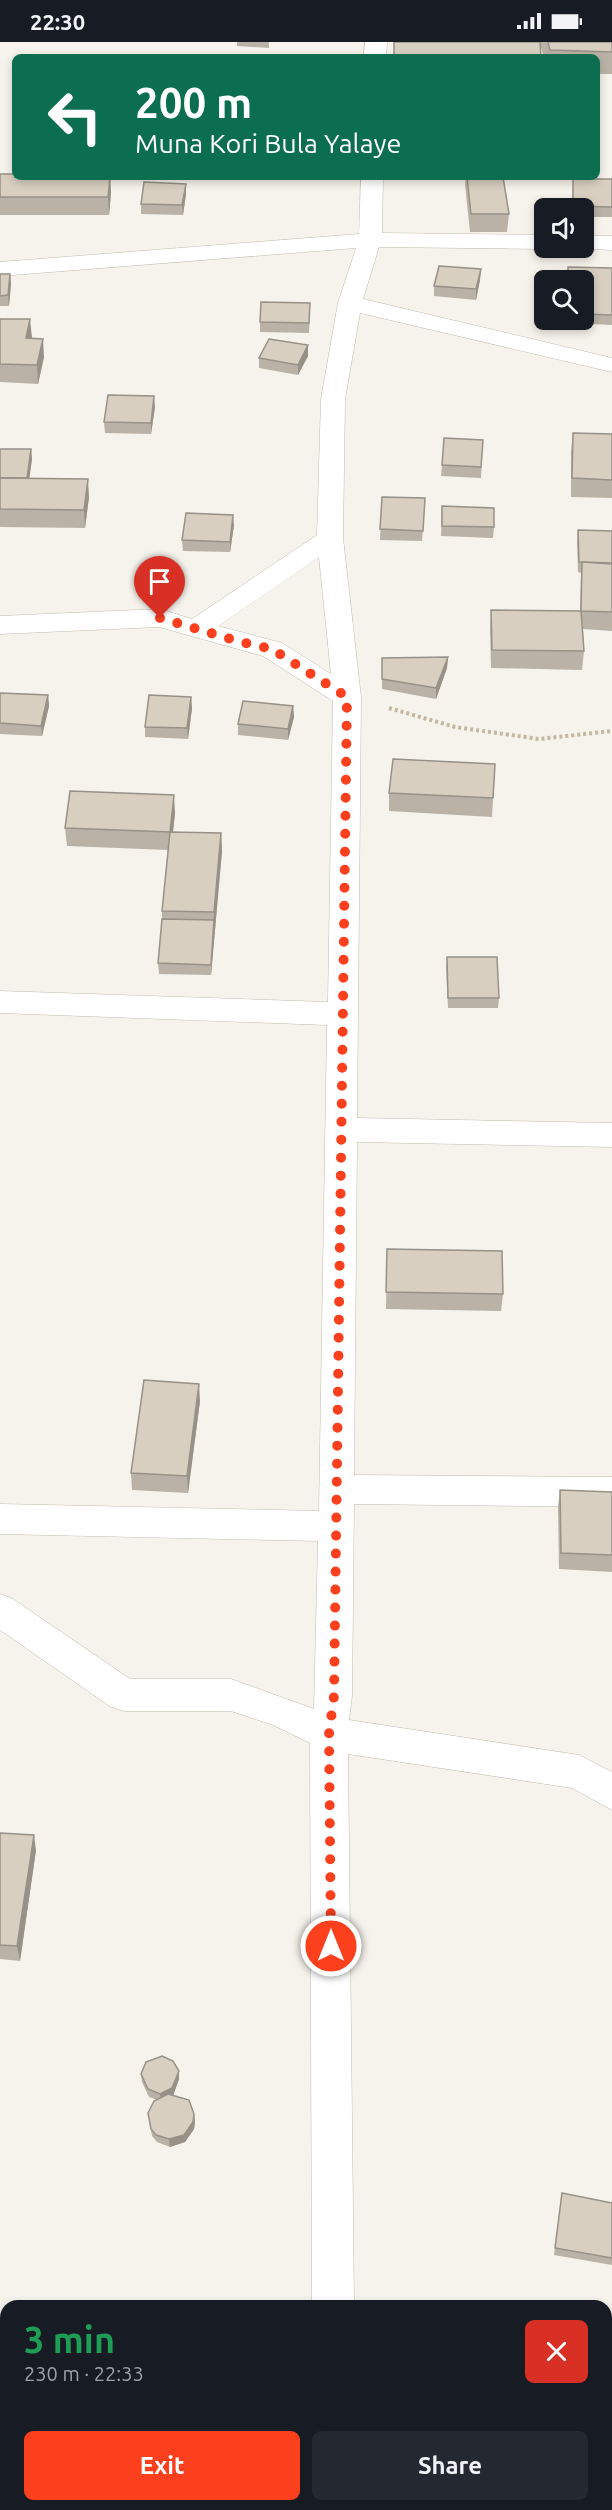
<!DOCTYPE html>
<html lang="en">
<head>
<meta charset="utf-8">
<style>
  body { margin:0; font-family:Ubuntu,sans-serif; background:#242831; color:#f1f3f6; height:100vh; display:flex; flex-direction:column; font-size:22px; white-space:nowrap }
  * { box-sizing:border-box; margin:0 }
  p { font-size:20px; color:#9ea1a6 }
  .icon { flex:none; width:33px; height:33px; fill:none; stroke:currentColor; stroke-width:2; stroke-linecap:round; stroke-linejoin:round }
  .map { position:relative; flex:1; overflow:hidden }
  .details { position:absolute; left:0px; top:2258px; width:612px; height:212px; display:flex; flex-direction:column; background:#171b24; border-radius:18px 18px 0 0; box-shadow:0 3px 9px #0003 }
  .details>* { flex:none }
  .top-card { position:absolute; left:12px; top:12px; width:588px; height:126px; border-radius:9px; box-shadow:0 3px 9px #0003; background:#0b6e4f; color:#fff; overflow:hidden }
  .controls { position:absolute; left:534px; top:156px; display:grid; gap:12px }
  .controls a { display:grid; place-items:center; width:60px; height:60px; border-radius:9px; background:#171b24; box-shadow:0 3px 9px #0003; font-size:30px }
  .pin { position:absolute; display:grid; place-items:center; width:51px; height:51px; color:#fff; margin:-62px -26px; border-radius:50% 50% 50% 0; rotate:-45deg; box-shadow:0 0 6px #0007 }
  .pin .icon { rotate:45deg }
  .me { position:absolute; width:66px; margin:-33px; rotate:0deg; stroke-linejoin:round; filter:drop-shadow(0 0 4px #0008) }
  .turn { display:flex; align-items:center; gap:21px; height:126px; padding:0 24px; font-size:27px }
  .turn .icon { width:78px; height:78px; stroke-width:2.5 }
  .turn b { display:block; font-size:42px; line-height:51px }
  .round { display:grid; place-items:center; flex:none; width:63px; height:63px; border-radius:9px; background:#242831 }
  .overview { display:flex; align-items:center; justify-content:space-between; height:102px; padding:0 24px }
  h1 { font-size:36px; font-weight:700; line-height:45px; color:#1e9e55 }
  .button { display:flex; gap:12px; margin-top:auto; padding:12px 24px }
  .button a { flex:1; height:69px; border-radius:9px; background:#fc3f1d; color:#fff; font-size:24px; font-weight:700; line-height:69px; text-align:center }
  .button a+a { background:#242831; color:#f1f3f6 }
  .status { display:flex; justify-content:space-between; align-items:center; height:42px; padding:0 30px; background:#171b24; direction:ltr }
  .status svg { height:16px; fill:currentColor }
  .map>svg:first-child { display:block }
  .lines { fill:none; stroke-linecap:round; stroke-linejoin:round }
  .minor-casing { stroke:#c2bbae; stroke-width:1 }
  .path { stroke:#c4b79f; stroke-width:4; stroke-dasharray:3 3; stroke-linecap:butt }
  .minor { fill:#fff; fill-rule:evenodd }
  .wall { fill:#bab2a6 }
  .shaded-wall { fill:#979187 }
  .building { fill:#d8cfc1; stroke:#979187; stroke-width:1.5 }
  .route { stroke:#fc3f1d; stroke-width:10; stroke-dasharray:0 18 }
</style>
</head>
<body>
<div class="status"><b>22:30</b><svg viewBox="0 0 49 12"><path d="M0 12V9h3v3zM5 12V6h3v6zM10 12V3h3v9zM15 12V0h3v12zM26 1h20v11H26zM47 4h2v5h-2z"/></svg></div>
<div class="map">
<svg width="612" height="2468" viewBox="0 0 612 2468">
  <rect width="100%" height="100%" fill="#f6f3ec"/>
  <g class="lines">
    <!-- minor casing -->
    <g class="minor-casing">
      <g id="minor">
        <path d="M365,0H387L386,15H364Z"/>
        <path d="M361,135H383L382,191L544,193V206H550L544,207L379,205L363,257L612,316V330L360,271L345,357L343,496L361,655L357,1076L612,1081V1105L357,1100L354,1433L612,1435V1465L354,1462L352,1654L349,1678L579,1713L612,1730V1768L572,1746L348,1712L354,2264H312L310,1701L273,1683L231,1669H124L111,1665L0,1588V1552L13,1557L130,1637H231L314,1667L318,1499L0,1492V1462L319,1469L327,983L0,971V949L328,960L333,659L263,614L159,585L0,592V574L160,567L192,577L317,493L321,357L338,261L356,206L0,234V220L359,192ZM319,515L331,632L282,601L218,584Z"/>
        <path d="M584,194H612V208L576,206H584Z"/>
        <rect x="313" y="2463" width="44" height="5"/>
      </g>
    </g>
    <!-- path -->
    <path class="path" d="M389,666L455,685L539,697L612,689"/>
    <!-- minor -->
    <use href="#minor" class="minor"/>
  </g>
  <!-- wall -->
  <g class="wall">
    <path d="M237,0H269V6L237,4Z"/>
    <path d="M394,0H612V32H597V15H544L540,2Z"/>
    <path d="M0,132L110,135L111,151L109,173H0Z"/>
    <path d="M466,135H503L509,172L507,190H470L465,143Z"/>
    <path d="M573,137H612V175H584V166H572Z"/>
    <path d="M186,142V152L183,173L141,172V162Z"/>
    <path d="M568,225L612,226V283L566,281V278H584V238H567Z"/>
    <path d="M481,227L480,238L476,258L434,254V244Z"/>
    <path d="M0,232H10L11,242L9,264H0Z"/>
    <path d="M310,272L309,291L260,290V280Z"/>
    <path d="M0,277L32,296L44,315L38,342L0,340Z"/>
    <path d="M308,314L298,333L259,326V316Z"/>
    <path d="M155,365L151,392L105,391L104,380Z"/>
    <path d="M573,391L612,392V456L571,455V409Z"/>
    <path d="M483,398L481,436L441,434L442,423Z"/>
    <path d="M0,407H31L32,417L29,436L89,455L85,486L0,485Z"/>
    <path d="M382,455L425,456L422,499L380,498Z"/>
    <path d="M442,464L494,485L493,496L441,494Z"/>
    <path d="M234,483L230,510L183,509L182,498Z"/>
    <path d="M578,488L612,489V589L583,587L584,609L582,628L491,626L490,586L491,568L580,569L581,531L578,530L577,499Z"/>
    <path d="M448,615L447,626L436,657L382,647V616Z"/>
    <path d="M0,651L48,653L49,664L42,694L0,692Z"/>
    <path d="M191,655L192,666L188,697L145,695V685Z"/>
    <path d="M293,664L294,675L288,698L238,693V682Z"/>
    <path d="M495,722L492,775L389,769V751Z"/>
    <path d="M175,771L173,790L221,791L222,809L211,933L159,932L158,921L162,877V869L168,808L67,804L65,786Z"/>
    <path d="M447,915L499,956L498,966H448L446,925Z"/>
    <path d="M387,1207L503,1252L501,1269L386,1267Z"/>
    <path d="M200,1359L188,1451L132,1448L131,1431Z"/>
    <path d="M560,1448L612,1450V1530L559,1527L558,1465Z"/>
    <path d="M0,1791L36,1808L20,1919L0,1917Z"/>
    <path d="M179,2029V2037L173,2053L194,2072L195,2080L194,2087L185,2100L170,2105L157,2100L152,2094L148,2071L157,2058L149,2055L142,2040L141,2032Z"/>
    <path d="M562,2151L612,2161V2223L554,2213Z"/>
  </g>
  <!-- shaded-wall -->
  <g class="shaded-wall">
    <path d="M110,135L111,151L109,173L108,155Z"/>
    <path d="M186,142V152L183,173L182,163Z"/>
    <path d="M481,227L480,238L476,258V247Z"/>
    <path d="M10,232L11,242L9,264L8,253Z"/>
    <path d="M30,277L32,296L28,315L26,296Z"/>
    <path d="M43,297L44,315L38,342L37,323Z"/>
    <path d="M308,303V314L298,333V323Z"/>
    <path d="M154,354L155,365L151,392V381Z"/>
    <path d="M31,407L32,417L27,454L26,444Z"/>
    <path d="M88,437L89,455L85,486L84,468Z"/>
    <path d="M233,473L234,483L230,510V500Z"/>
    <path d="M448,615L447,626L436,657V646Z"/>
    <path d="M48,653L49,664L42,694L41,684Z"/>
    <path d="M191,655L192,666L188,697L187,686Z"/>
    <path d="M293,664L294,675L288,698V687Z"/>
    <path d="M174,753L175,771L171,808L170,790Z"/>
    <path d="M221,791L222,809L211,933V923L214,870Z"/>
    <path d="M199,1342L200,1359L188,1451L187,1434Z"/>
    <path d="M34,1793L36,1808L20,1919L17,1904Z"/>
    <path d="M179,2029V2037L173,2054L161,2059L160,2052Z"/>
    <path d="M194,2072L195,2080L194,2087L185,2100L170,2105L169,2097Z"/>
  </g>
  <!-- building -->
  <g class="building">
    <path d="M394,0H540L541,15H394Z"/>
    <path d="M548,0H612V10L550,8Z"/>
    <path d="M0,132H15V135H110L108,155H0Z"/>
    <path d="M467,135H503L509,172H471Z"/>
    <path d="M573,137H612V165L573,164Z"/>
    <path d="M144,140L186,142L182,163L141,162Z"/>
    <path d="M439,224L481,227L476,247L434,244Z"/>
    <path d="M568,225L612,226V273L584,272V238H568Z"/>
    <path d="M0,232H10L8,253L0,254Z"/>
    <path d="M261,260L310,261L309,281L260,280Z"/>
    <path d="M0,277H30L26,296L43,297L37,323L0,322Z"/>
    <path d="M269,297L308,303L298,323L259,316Z"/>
    <path d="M108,353L154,354L151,381L104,380Z"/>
    <path d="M573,391L612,392V438L572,436Z"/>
    <path d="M444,396L483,398L481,425L442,423Z"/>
    <path d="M0,407H31L27,436H0Z"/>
    <path d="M0,436L88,437L84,468L0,467Z"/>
    <path d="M382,455L425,456L423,489L380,487Z"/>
    <path d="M442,464L494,466V485L442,484Z"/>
    <path d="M186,471L233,473L230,500L182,498Z"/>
    <path d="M578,488L612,489V521L579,520Z"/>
    <path d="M582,520L612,522V570L581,569Z"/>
    <path d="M491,568L581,569L584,609L492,608Z"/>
    <path d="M448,615L436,646L382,637V616Z"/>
    <path d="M0,651L48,653L41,684L0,681Z"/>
    <path d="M149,653L191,655L187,686L145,685Z"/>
    <path d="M243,659L293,664L288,687L238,682Z"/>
    <path d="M393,717L495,722L493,756L389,751Z"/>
    <path d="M70,749L174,753L170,790L65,786Z"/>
    <path d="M170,790L221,791L214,870L162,869Z"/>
    <path d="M162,877L214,878L211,923L158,921Z"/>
    <path d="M447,915H497L499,956H448Z"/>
    <path d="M387,1207L502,1209L503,1252L386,1250Z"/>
    <path d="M144,1338L199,1342L187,1434L131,1431Z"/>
    <path d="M560,1448L612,1450V1513L561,1511Z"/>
    <path d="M0,1791L34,1793L17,1904L0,1903Z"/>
    <path d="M162,2014L173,2019L179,2029L172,2046L160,2052L148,2047L141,2032L146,2020Z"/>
    <path d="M168,2052L189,2058L194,2072L193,2080L184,2093L169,2097L156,2093L151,2087L148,2071L154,2059Z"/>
    <path d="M562,2151L612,2161V2216L555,2206Z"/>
  </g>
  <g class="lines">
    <!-- route -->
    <path class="route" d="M160,576L241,600L272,607L347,655L334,1654L329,1692L331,1904"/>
  </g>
</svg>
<div class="controls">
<a><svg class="icon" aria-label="sound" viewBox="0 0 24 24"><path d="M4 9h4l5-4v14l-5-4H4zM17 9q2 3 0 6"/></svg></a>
<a><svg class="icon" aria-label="search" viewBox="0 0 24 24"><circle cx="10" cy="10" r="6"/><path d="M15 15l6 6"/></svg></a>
</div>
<div class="pin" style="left:160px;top:576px;background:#d93025"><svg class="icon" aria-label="arrive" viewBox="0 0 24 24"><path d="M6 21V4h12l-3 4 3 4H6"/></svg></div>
<svg class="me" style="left:331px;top:1904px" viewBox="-20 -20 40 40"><circle r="17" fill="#fc3f1d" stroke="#fff" stroke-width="3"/><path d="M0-11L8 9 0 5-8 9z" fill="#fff"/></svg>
<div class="top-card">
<div class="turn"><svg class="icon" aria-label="left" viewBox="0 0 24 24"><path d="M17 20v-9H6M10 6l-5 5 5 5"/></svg><div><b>200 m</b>Muna Kori Bula Yalaye</div></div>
</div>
<section class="details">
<div class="overview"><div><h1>3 min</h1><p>230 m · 22:33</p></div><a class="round" style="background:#d93025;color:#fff"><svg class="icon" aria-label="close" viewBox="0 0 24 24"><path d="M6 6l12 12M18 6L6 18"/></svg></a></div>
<div class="button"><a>Exit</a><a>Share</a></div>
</section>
</div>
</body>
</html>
